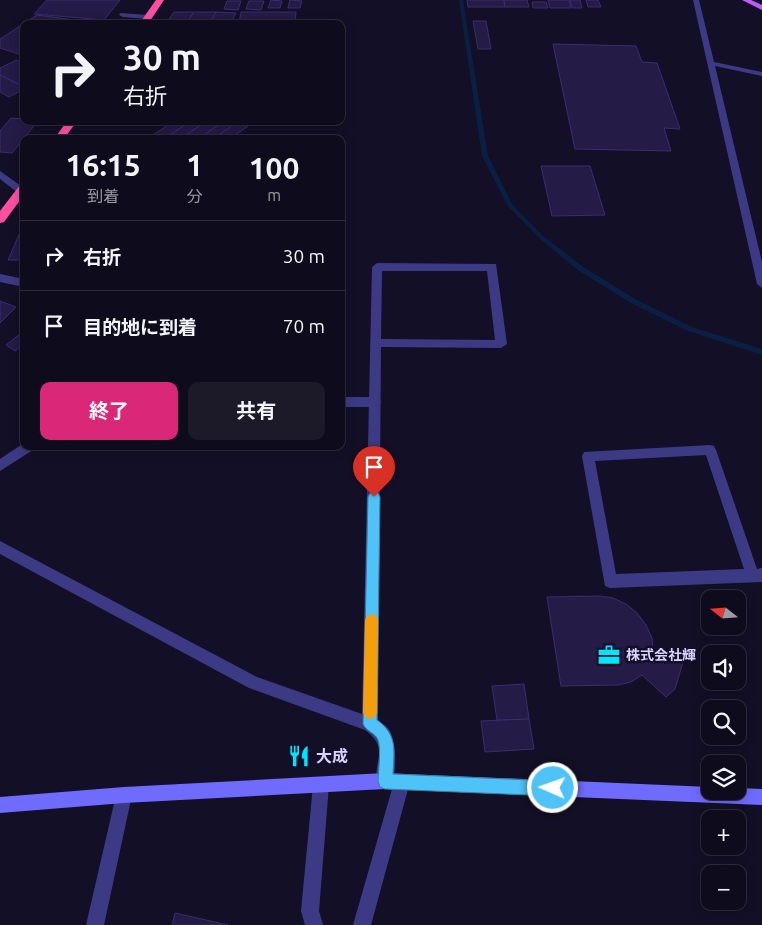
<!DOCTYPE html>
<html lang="ja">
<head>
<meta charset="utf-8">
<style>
  body { margin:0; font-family:Ubuntu,"Noto Sans JP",sans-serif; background:#1c1929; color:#f1f3f6; height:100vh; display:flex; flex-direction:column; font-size:19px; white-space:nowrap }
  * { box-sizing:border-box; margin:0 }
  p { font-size:16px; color:#9b9ba3 }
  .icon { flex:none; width:28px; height:28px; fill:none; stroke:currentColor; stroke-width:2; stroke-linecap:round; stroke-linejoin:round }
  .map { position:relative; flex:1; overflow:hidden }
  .details { position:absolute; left:20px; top:135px; width:325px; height:315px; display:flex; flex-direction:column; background:#0e0b1c; border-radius:10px; box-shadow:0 2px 12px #0003,0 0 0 1px #2e2b3b }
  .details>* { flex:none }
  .hud { position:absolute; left:20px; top:20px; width:325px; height:105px; border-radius:10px; box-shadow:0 2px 12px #0003,0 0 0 1px #2e2b3b; background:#0e0b1c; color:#f1f3f6; overflow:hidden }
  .needle { width:32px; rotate:287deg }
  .fabs { position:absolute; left:701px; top:590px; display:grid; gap:10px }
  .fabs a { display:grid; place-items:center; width:45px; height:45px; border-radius:10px; background:#0e0b1c; box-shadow:0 2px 12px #0003,0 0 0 1px #2e2b3b; font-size:25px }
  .pin { position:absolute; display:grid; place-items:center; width:42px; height:42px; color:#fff; margin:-51px -21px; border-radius:50% 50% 50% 0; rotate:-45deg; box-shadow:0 0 5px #0007 }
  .pin .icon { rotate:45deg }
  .me { position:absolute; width:55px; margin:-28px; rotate:272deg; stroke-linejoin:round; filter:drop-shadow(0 0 4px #0008) }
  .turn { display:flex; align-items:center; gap:18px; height:105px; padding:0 20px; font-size:22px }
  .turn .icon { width:65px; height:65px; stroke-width:2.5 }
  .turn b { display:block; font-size:35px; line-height:42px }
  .eta { display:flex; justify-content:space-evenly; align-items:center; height:85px; text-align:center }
  .eta b { font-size:30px; font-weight:700; line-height:35px }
  .cta { display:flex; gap:10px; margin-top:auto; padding:10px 20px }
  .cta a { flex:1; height:58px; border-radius:10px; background:#db2777; color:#fff; font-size:20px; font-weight:700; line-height:58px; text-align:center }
  .cta a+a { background:#1c1929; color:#f1f3f6 }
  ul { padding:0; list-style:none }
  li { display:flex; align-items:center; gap:15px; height:70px; padding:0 20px; border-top:1px solid #2e2b3b }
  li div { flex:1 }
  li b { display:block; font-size:19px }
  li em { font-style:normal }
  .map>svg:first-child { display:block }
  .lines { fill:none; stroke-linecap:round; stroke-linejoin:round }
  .stream { fill:#0a1f44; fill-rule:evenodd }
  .building { fill:#241b47; stroke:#3b2d73 }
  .lane { fill:#3d3a85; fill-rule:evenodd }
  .street { fill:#3d3a85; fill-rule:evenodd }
  .secondary { fill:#6f6bff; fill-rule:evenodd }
  .primary { fill:#c25bff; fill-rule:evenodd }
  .highway { fill:#ff4fa3; fill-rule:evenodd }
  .route { fill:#4fc3f7; stroke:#337fa1 }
  .slow { fill:#f59e0b }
  .labels { text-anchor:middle; stroke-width:5; stroke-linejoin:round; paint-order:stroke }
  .poi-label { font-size:14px; font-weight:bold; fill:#d9d4ff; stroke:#130f26; text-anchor:start }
  .near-poi-label { font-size:16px; font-weight:bold; fill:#d9d4ff; stroke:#130f26; text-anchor:start }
</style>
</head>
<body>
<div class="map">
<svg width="762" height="925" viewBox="0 0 762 925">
  <rect width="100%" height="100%" fill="#130f26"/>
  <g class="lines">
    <!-- stream -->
    <path class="stream" d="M459,0H463L488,156L512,204L542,235L582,266L635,299L692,327L762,349V355L688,331L631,303L578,270L538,237L508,206L482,156Z"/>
  </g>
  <!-- building -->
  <g class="building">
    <path d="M47,0H120L104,20L34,14Z"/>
    <path d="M271,0L282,1L280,8H268Z"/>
    <path d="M290,0L302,1L300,8H288Z"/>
    <path d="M467,0H504L505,7H468Z"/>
    <path d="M504,0H527L529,7H505Z"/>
    <path d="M548,0H569L571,8H550Z"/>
    <path d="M570,0H580L582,8H572Z"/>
    <path d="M586,0H598L601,7H588Z"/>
    <path d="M227,1H241L238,10L224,9Z"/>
    <path d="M249,1H264L261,10L246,9Z"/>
    <path d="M532,2H546L548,8H533Z"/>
    <path d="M174,12H194L186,24H166Z"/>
    <path d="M194,12H216L209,24H186Z"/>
    <path d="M216,12L236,13L230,24H209Z"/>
    <path d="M241,12H296L295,23H239Z"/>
    <path d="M37,15L75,20L69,24H24V52L19,54L0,48V39Z"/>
    <path d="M473,21H486L491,49H478Z"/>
    <path d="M553,44L636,46L642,62L657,63L680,129L664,128L671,151L575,149Z"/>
    <path d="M17,60L24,64V87L0,75V68Z"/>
    <path d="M0,75L24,87V89L9,97L0,92Z"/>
    <path d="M11,118L24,119V121H38L12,153L0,152V131Z"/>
    <path d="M174,121H191L164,139H147Z"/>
    <path d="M191,121H207L180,139H164Z"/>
    <path d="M207,121H224L198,139H180Z"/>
    <path d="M224,121H239L213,139H198Z"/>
    <path d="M239,121H255L230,139H213Z"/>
    <path d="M541,166H590L605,215L552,216Z"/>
    <path d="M24,223V260H8Z"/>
    <path d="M0,301L16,307L0,323Z"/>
    <path d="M24,331V344L15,351L6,345Z"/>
    <path d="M600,596L613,598L626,604L637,613L646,625L652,638L653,652L683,662L675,689L666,697L642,675L631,682L618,685L561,686L547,597Z"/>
    <path d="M524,684L529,719L497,720L492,686Z"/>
    <path d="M529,719L534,749L485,752L481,721Z"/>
    <path d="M175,913L228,925H172Z"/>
  </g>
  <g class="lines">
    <!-- lane -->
    <g class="lane">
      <path d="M120,13L148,15L152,17L148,19L123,17L119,15Z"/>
      <path d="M0,274L24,279V287L0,282Z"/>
      <path d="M341,397H375L379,399L381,402L379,405L375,407H341Z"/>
      <path d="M402,774L408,776L410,782L371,925H353L394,782L396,776Z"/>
      <path d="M321,777L327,779L329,785L319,911L323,925H305L301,911L313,785L315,779Z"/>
      <path d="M124,787L130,789L132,795L104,925H86L116,795L118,789Z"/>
    </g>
    <!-- street -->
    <g class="street">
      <path d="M693,0H699L714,62L762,72V76L715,66L762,262V288L757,284Z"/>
      <path d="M0,171L24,188V193H18L0,179Z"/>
      <path d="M377,263L496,264L507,344L501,348L381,347L378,720C381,722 385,725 388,728C397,740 397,773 391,787L385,789L379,787C369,763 393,751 365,730L249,688L0,554V541L257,677L362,714L372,267ZM382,271H487L495,340L381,339Z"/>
      <path d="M24,443V446H35L33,450L0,471V459Z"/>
      <path d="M710,445L714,446L716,450L757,569L762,568V582L610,588L605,586L582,456L584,452ZM706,455L744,569L616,574L595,461Z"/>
    </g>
    <!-- secondary -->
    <path class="secondary" d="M385,773L710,787V791H738V788L762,789V805L385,789L124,803L0,813V797L124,787Z"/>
    <!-- primary -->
    <path class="primary" d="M742,0H751L762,5V10Z"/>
    <!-- highway -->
    <g class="highway">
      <path d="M156,0H164L148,24H139Z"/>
      <path d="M67,121H77L64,139H54Z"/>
      <path d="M24,184V195L4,222L0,223V211L20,185Z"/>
    </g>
  </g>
  <!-- route -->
  <path class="route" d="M374,492L378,493L380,497L377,720C398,735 394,751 393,774L553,781L559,783L561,788L559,793L553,796L385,789L380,787L378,781C378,772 382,745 377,738C373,732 366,731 363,724L368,497L370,493Z"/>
  <!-- slow -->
  <path class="slow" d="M372,614L376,616L378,620L377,712L375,717L370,719L365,717L363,712L365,620L367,616Z"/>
  <!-- icons -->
  <defs>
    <g id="office-bare" transform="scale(1.725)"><path d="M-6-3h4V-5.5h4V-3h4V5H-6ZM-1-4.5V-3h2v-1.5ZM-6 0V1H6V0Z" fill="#00e5ff" stroke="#130f26" stroke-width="2.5" paint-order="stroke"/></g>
    <g id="restaurant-bare" transform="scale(1.725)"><path d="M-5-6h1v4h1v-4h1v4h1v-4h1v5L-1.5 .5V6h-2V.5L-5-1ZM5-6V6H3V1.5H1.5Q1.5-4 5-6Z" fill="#00e5ff" stroke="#130f26" stroke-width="2.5" paint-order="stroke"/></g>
  </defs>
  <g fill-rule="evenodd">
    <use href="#office-bare" x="609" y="655"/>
    <use href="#restaurant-bare" x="299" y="756"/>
  </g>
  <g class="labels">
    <!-- poi labels -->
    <g class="poi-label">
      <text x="626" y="660">株式会社輝</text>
    </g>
    <!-- near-poi labels -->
    <g class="near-poi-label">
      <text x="316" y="762">大成</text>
    </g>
  </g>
</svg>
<div class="fabs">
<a><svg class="needle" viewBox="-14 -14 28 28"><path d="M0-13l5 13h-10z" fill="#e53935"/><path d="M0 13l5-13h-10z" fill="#9b9ba3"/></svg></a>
<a><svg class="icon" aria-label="sound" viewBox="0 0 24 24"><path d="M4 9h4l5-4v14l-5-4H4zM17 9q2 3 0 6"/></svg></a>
<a><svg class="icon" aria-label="search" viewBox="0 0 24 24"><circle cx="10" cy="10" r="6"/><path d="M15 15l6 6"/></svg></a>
<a><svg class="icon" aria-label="layers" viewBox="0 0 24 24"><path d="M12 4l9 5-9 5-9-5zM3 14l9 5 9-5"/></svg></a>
<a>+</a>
<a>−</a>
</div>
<div class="pin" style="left:374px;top:497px;background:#d93025"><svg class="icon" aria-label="arrive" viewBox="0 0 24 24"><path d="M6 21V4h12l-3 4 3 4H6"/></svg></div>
<svg class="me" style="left:553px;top:788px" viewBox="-20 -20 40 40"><circle r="17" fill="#4fc3f7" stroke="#fff" stroke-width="3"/><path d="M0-11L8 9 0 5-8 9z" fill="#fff"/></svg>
<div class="hud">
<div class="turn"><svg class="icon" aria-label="right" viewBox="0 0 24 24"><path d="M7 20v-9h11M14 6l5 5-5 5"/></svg><div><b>30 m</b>右折</div></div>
</div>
<section class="details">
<div class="eta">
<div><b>16:15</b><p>到着</p></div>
<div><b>1</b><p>分</p></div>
<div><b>100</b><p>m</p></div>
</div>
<ul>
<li><svg class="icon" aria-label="right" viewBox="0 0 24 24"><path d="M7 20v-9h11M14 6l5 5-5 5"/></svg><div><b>右折</b></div><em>30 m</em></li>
<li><svg class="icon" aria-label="arrive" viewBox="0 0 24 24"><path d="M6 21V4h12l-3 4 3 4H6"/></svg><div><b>目的地に到着</b></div><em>70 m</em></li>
</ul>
<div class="cta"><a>終了</a><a>共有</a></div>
</section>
</div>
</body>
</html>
